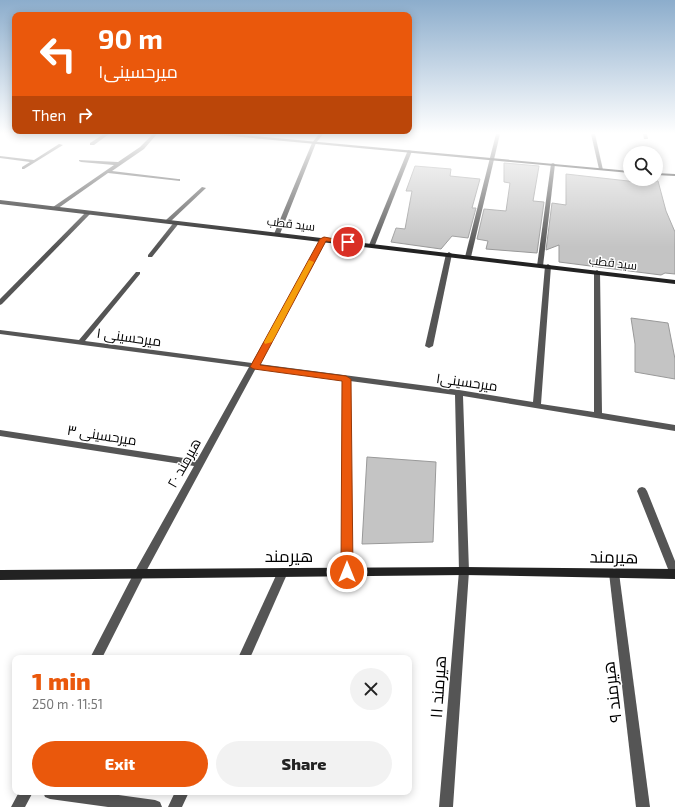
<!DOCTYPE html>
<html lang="en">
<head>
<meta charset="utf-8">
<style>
  body { margin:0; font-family:"Exo 2",Cairo,sans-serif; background:#f2f2f2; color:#222; height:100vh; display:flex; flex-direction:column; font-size:15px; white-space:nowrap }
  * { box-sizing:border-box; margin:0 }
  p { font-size:13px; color:#767676 }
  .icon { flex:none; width:22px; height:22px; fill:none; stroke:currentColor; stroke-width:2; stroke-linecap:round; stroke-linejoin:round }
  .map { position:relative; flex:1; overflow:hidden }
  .panel { position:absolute; left:12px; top:655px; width:400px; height:140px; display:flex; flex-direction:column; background:#fff; border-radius:8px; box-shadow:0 2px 10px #0003 }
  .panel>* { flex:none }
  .hud { position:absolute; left:12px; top:12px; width:400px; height:122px; border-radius:8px; box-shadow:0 2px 10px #0003; background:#ea580c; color:#fff; overflow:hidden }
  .buttons { position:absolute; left:623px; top:146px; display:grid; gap:8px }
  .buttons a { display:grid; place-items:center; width:40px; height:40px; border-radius:50%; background:#fff; box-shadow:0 2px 10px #0003; font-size:20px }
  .pin { position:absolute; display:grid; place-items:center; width:34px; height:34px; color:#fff; margin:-17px; border:2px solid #fff; border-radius:50%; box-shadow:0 1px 4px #0007 }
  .me { position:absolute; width:44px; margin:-22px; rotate:0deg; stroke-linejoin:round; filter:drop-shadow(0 0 3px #0008) }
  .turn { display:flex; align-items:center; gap:14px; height:84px; padding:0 20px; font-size:18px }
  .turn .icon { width:52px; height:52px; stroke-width:2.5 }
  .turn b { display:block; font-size:28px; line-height:34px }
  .then { display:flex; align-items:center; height:38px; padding:0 20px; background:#0003; gap:8px; font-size:15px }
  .round { display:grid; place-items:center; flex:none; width:42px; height:42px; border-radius:21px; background:#f2f2f2 }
  .overview { display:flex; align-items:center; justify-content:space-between; height:68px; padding:0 20px }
  h1 { font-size:24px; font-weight:800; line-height:30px; color:#ea580c }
  .action { display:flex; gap:8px; margin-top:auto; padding:8px 20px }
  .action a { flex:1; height:46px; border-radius:24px; background:#ea580c; color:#fff; font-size:16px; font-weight:800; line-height:46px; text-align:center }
  .action a+a { background:#f2f2f2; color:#222 }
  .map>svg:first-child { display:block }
  .building { fill:#c4c4c4; stroke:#999 }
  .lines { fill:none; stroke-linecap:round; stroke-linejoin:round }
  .street { fill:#555; fill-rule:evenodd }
  .secondary { fill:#222; fill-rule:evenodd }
  .route { fill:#ea580c; stroke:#983908 }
  .slow { fill:#f59e0b }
  .labels { text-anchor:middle; stroke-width:3; stroke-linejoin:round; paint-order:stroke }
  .far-street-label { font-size:12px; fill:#000; stroke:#fff }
  .street-label { font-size:14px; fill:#000; stroke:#fff }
  .near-street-label { font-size:17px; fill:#000; stroke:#fff }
</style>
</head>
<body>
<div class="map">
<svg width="675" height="807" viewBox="0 0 675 807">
  <rect width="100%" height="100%" fill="#fff"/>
  <!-- building -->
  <g class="building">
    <path d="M504,163L539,166L533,201L544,202L537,253L486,249L488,241L477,239L484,209L506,211L510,183L504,182Z"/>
    <path d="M415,166L451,169L450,176L480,179L472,208H476L468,238L452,236L441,249L391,242L396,228L405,229L412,191H406Z"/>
    <path d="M566,174L637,182L635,179L658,181L666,211L675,232V274L665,273L661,275L559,262V245L546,250L552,203L566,205Z"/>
    <path d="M631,318L668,323L675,359V379L635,372V344Z"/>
    <path d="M367,457L436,462L433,542L362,544Z"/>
  </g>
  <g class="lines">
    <!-- street -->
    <g class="street">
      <path d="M104,134H109L94,145H90V143Z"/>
      <path d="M153,134H157L144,149L112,171L178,179H180V181L108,173L57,209H53V207L114,165L81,162L79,161V160L118,162L140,147Z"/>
      <path d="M319,134H323L316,143L280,234L275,235L274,234L312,143Z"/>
      <path d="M496,134H500L471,257L468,259L465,257Z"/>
      <path d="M591,134H595L603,170L599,169Z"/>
      <path d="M643,134H647L648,139H644Z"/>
      <path d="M59,144L63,145L24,169H22V167L30,162L0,158V156L34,160Z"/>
      <path d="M408,150L412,151L375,245L370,246L369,245Z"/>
      <path d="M553,163L555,164L543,266L540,268L537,266L551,164Z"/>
      <path d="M202,187L206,188L170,222H166V220Z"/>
      <path d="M87,211L92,212L2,304L0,305V299Z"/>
      <path d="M175,221L180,222L152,257H148V255Z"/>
      <path d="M324,237L327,239L259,364L459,390L533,402L545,266L548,264L551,266L541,404L594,412V272L597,270L600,272L602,413L675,425V431L463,396L469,571L453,807H439L459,571L455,395L350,381L352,572L351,575L347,576L343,575L342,572V380L256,368L143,577L102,658H90L135,571L194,466L0,436V430L197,460L249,367L0,334V330L79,340L136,272H140V274L85,341L252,363L321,239Z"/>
      <path d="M449,252L452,254L433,346L429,348L425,346L446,254Z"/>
      <path d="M642,487L645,488L647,491L675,561V579L671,577L670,574L637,491L639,488Z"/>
      <path d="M283,568L287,569L288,572L250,658H238L279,569Z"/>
      <path d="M614,569L618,570L619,573L650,807H636L609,573L610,570Z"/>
      <path d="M19,792H33L25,807H11Z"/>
      <path d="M43,792H97L155,800L160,802L162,807H108L50,799L45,797Z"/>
      <path d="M175,792H189L182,807H168Z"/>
    </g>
    <!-- secondary -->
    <g class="secondary">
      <path d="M218,134H233L630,171V173L220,135Z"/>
      <path d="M656,173L675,174V176L656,175Z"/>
      <path d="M0,200L675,280V284L0,204Z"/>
      <path d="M464,567L675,569V579L464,575L0,580V570Z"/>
    </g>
  </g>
  <!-- sky -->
  <linearGradient id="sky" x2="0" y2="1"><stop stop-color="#8cadcc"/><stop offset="0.54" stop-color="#fff"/><stop offset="1" stop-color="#fff" stop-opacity="0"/></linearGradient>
  <rect width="675" height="247" fill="url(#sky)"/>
  <!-- route -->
  <path class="route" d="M324,237L351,242L348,244L326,241L260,365L346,376L351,379L353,572L351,576L347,577L343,576L341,572L342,381L254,369L250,367L320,239Z"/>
  <!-- slow -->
  <path class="slow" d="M309,260L314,262L272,342L265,344L264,342Z"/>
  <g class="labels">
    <!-- far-street labels -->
    <g class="far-street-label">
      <text transform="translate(291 224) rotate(7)" y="4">سید قطب</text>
      <text transform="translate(613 263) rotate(7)" y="4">سید قطب</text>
    </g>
    <!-- street labels -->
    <g class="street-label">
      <text transform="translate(129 337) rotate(8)" y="5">میرحسینی ۱</text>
      <text transform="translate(467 382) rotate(8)" y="5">میرحسینی۱</text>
      <text transform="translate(102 435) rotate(9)" y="5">میرحسینی ۳</text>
      <text transform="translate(184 463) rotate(-61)" y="5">هیرمند ۲۰</text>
    </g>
    <!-- near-street labels -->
    <g class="near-street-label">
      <text x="289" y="562">هیرمند</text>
      <text transform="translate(614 557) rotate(1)" y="6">هیرمند</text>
      <text transform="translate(438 687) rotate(-86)" y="6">هیرمند ۱۱</text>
      <text transform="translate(612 692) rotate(-97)" y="6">هیرمند ۹</text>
    </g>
  </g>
</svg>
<div class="buttons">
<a><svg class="icon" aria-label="search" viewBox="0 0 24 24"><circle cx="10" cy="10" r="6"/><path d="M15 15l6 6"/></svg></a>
</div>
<div class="pin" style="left:348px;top:242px;background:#d93025"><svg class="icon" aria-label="arrive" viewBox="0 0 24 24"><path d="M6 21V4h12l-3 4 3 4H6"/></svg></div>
<svg class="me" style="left:347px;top:572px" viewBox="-20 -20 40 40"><circle r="17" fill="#ea580c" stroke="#fff" stroke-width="3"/><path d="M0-11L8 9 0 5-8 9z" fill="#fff"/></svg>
<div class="hud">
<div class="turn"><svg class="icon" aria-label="left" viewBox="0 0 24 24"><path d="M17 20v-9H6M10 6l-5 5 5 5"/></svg><div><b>90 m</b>میرحسینی۱</div></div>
<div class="then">Then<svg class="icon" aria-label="right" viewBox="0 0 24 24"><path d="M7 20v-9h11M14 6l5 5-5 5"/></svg></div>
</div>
<section class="panel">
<div class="overview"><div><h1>1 min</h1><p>250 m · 11:51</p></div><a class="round"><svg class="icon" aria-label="close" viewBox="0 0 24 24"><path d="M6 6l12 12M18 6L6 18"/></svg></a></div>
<div class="action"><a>Exit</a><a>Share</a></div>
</section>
</div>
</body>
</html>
